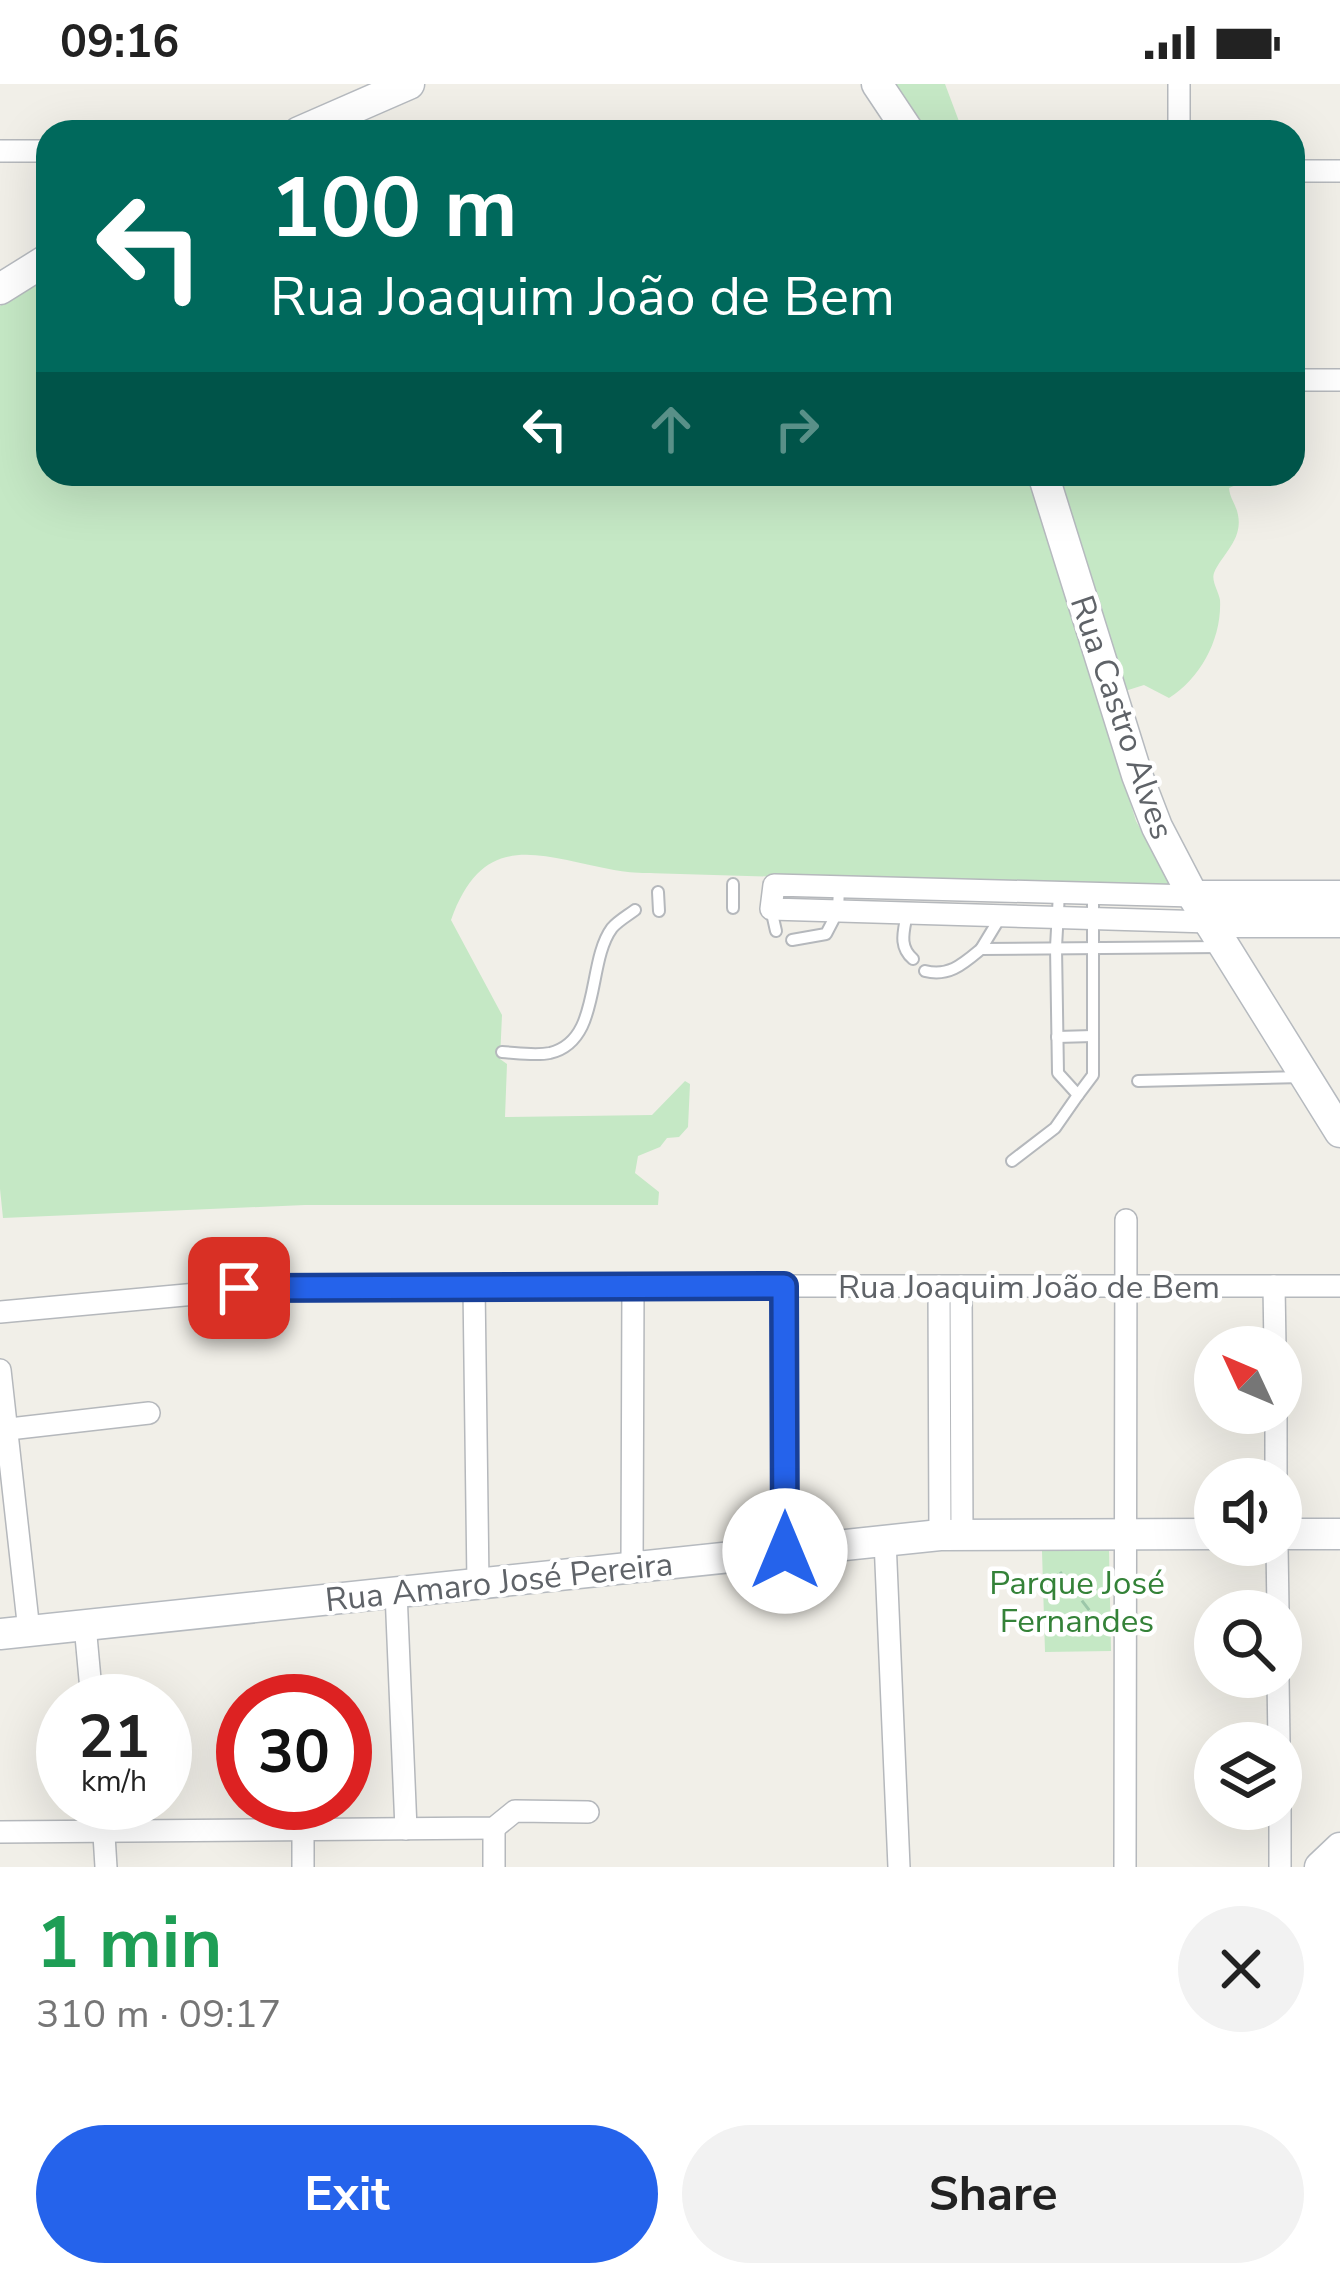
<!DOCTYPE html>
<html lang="en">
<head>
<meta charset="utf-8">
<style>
  body { margin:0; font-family:"Nunito Sans",sans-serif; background:#f2f2f2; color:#222; height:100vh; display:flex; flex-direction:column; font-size:45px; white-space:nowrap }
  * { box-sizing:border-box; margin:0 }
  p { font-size:39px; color:#767676 }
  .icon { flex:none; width:66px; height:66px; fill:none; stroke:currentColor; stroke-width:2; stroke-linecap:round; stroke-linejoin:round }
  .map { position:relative; height:1783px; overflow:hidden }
  .drawer { display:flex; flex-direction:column; background:#fff; flex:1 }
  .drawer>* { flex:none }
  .top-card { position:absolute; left:36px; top:36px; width:1269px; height:366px; border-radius:36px; box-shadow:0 12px 48px #0002; background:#00695c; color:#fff; overflow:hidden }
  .needle { width:78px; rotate:314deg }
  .buttons { position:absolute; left:1194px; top:1242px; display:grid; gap:24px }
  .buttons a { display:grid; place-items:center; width:108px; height:108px; border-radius:50%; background:#fff; box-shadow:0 12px 48px #0002; font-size:60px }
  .speed { position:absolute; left:36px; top:1590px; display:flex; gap:24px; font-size:60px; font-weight:700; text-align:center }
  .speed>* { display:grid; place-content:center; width:156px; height:156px; border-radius:50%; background:#fff; box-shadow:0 12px 48px #0002; line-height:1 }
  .speed small { font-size:30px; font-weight:400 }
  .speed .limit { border:18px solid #d22; background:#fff; color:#111 }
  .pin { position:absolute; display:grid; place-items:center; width:102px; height:102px; color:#fff; margin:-51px; border-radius:24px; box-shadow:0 6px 18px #0006 }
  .me { position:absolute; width:132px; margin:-66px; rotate:0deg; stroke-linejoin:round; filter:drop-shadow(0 0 9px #0008) }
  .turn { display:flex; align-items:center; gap:42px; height:252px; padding:0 36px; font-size:54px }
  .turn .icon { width:156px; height:156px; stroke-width:2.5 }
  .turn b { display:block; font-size:84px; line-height:102px }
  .lanes { display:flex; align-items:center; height:114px; padding:0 36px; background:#0003; justify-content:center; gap:60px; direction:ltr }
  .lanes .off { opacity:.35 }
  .round { display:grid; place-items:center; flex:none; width:126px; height:126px; border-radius:63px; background:#f2f2f2 }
  .head { display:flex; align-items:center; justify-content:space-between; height:204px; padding:0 36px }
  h1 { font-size:72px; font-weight:700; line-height:90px; color:#1e9e55 }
  .button { display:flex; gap:24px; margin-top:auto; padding:24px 36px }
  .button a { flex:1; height:138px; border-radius:72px; background:#2563eb; color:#fff; font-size:48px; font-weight:700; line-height:138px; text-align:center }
  .button a+a { background:#f2f2f2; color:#222 }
  .status { display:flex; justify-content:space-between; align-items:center; height:84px; padding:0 60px; background:#fff; direction:ltr }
  .status svg { height:33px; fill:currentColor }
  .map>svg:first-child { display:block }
  .green { fill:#c5e8c5 }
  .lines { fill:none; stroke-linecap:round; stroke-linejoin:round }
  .lane-casing { stroke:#b5b8bc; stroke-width:14 }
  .street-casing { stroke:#b5b8bc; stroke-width:24 }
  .secondary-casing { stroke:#b6babf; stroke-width:33 }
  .path { stroke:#9cc7a9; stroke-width:3; stroke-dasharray:12 6; stroke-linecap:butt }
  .lane { stroke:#fff; stroke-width:10 }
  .street { stroke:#fff; stroke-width:21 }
  .secondary { stroke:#fff; stroke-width:30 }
  .route-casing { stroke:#184099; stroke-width:30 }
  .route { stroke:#2563eb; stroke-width:21 }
  .labels { text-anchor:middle; stroke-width:9; stroke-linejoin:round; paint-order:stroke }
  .street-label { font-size:33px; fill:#5f6368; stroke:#fff }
  .park-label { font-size:33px; fill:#348238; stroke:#fff }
</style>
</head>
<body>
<div class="status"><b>09:16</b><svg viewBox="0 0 49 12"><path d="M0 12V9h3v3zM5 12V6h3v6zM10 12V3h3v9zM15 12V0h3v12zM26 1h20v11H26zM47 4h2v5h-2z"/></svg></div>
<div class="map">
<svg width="1340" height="1783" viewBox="0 0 1340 1783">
  <rect width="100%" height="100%" fill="#f1efe8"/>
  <!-- green -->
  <g class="green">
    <path d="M891,0H945L963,48H920Z"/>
    <path d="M48,193V390H1031L1136,737L1173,804L680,790C658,789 635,790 614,786C539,772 484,744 451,836L502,931L500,975L507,980L505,1033L652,1031L685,997L690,1000L688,1043L679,1053L667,1054L660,1063L638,1072L635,1089L659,1108L658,1121H305L3,1134L0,1105V222Z"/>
    <path d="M1052,390H1240L1238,400L1229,404C1230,415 1236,420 1238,431C1243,456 1222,470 1214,489C1211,497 1219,508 1220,516C1222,554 1201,594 1169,614L1144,601L1125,607Z"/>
    <path d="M1109,1465L1111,1567L1045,1568L1042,1467Z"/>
  </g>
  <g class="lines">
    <!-- lane casing -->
    <g class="lane-casing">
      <g id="lane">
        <path d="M658,808L659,827"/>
        <path d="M1059,809L1056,863L1058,989L1078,1011L1093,991V810"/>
        <path d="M733,824V800"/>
        <path d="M771,825L776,847"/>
        <path d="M907,829C904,847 898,862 913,875"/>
        <path d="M792,856L826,850L838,827L839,803"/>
        <path d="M981,865L1001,832"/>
        <path d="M925,887C949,893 963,880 981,865L1221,863"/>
        <path d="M1057,953L1093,952"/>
        <path d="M502,968C518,969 535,972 550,969C602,957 586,879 612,844C618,837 627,832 635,826"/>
        <path d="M1138,997L1303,993"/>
        <path d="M1012,1077L1055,1044L1078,1011"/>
      </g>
    </g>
    <!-- street casing -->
    <g class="street-casing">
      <g id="street">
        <path d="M1179,0V48"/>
        <path d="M0,67H48"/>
        <path d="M1293,87H1340"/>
        <path d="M1293,296H1340"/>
        <path d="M1193,812L774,801L771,825L1209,838"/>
        <path d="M474,1202L478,1499"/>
        <path d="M784,1202L785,1467"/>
        <path d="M939,1202L940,1451"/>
        <path d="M961,1202L962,1451"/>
        <path d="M1274,1202L1275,1263"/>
        <path d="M0,1228L283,1202H1340"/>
        <path d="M0,1286L29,1547"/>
        <path d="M1276,1329V1395"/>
        <path d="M0,1346L149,1329"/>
        <path d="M885,1456L899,1783"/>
        <path d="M1277,1461L1278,1527"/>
        <path d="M632,1483L633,1202"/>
        <path d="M396,1508L406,1745"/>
        <path d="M85,1541L92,1617"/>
        <path d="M1278,1593L1279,1659"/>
        <path d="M102,1719L106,1783"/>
        <path d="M1280,1725V1783"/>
        <path d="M0,1748L494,1744L515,1727L588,1728"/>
        <path d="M303,1783V1746"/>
        <path d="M494,1783V1744"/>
        <path d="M1125,1783L1126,1136"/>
      </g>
    </g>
    <!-- secondary casing -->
    <g class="secondary-casing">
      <g id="secondary">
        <path d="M877,0L909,48"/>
        <path d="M299,48L409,0"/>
        <path d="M0,205L48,175"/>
        <path d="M1043,390L1137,691L1157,743L1193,812L1340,1048"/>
        <path d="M1193,812H1340"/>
        <path d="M1209,838H1340"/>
        <path d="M1281,1450H1340"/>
        <path d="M0,1550L940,1451L1215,1450"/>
        <path d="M1320,1783L1340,1764"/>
      </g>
    </g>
    <!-- path -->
    <path class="path" d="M1060,1488L1106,1548"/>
    <!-- lane -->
    <use href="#lane" class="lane"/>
    <!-- street -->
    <use href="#street" class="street"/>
    <!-- secondary -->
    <use href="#secondary" class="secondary"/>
  </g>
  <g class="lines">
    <!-- route casing -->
    <g class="route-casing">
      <path id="route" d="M239,1204L784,1202L785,1467"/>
    </g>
    <!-- route -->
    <use href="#route" class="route"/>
  </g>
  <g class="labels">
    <!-- street labels -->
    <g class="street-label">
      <text transform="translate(1123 633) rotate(71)" y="12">Rua Castro Alves</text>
      <text x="1029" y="1214">Rua Joaquim João de Bem</text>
      <text transform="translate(499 1497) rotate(-6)" y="12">Rua Amaro José Pereira</text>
    </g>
    <!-- park labels -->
    <g class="park-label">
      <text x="1077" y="1510">Parque José<tspan x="1077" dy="38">Fernandes</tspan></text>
    </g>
  </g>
</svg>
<div class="buttons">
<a><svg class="needle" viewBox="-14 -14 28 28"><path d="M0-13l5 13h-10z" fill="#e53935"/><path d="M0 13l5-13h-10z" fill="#767676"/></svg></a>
<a><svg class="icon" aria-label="sound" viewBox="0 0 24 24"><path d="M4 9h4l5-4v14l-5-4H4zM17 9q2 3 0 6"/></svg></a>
<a><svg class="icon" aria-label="search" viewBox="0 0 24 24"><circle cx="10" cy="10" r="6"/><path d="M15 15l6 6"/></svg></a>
<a><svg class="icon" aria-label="layers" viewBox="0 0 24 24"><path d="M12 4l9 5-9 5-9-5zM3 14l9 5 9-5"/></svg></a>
</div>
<div class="speed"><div>21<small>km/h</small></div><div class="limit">30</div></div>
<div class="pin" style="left:239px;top:1204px;background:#d93025"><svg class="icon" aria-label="arrive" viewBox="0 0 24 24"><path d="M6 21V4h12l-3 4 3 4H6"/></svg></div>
<svg class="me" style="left:785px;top:1467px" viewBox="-20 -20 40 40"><circle r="19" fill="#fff"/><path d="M0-13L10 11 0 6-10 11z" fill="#2563eb"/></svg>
<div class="top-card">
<div class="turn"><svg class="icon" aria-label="left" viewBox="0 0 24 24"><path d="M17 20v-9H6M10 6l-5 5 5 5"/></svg><div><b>100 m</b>Rua Joaquim João de Bem</div></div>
<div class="lanes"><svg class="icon" aria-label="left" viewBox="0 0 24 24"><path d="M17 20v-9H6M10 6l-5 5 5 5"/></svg><svg class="icon off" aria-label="ahead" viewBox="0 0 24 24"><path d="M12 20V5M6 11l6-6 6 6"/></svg><svg class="icon off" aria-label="right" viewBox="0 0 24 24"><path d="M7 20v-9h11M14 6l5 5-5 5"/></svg></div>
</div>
</div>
<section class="drawer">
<div class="head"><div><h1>1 min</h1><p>310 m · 09:17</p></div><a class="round"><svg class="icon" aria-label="close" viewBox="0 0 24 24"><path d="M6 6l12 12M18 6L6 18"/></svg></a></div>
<div class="button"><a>Exit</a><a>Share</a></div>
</section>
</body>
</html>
